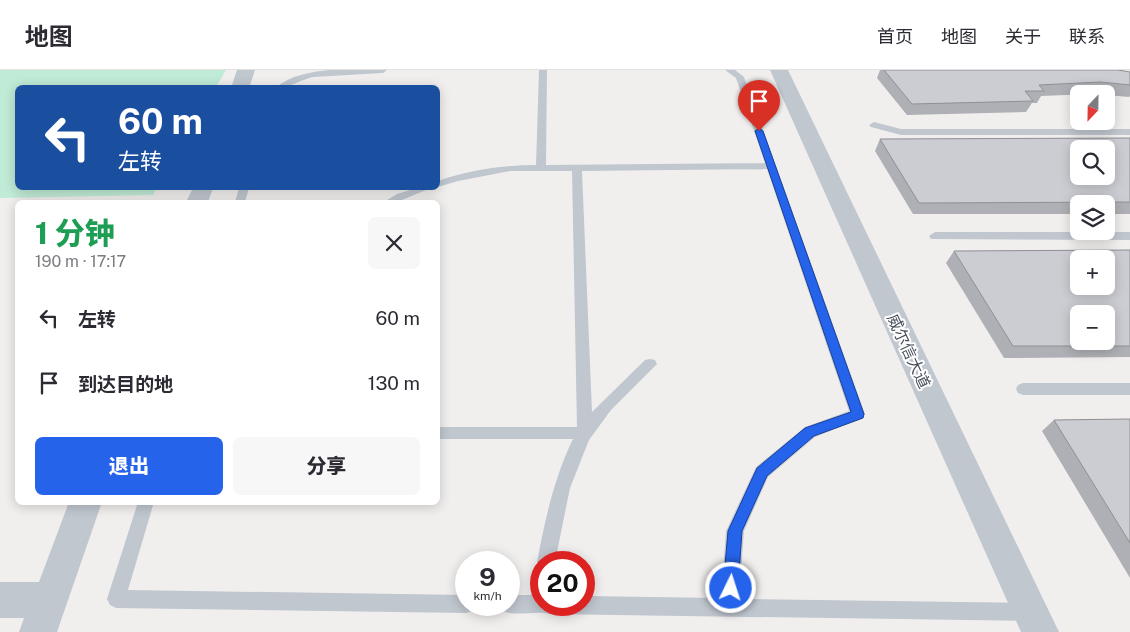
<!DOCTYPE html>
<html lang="zh">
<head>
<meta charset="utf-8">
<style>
  body { margin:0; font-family:"Public Sans","Noto Sans SC",sans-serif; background:#f7f7f7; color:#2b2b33; height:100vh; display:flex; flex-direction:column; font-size:19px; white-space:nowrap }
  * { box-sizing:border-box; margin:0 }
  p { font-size:16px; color:#7c7c81 }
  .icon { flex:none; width:28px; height:28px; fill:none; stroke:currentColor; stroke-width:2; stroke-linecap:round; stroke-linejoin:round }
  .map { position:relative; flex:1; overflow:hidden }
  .panel { position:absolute; left:15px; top:130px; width:425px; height:305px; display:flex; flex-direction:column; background:#fff; border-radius:8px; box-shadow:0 2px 12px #0003 }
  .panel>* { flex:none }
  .top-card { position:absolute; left:15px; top:15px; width:425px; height:105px; border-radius:8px; box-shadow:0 2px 12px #0003; background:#1a4fa0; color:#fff; overflow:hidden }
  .needle { width:32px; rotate:202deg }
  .fabs { position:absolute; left:1070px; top:15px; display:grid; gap:10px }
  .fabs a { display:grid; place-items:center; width:45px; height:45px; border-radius:8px; background:#fff; box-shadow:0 2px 12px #0003; font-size:25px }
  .speed { position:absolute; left:455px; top:481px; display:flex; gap:10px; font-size:25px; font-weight:700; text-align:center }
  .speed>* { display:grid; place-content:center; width:65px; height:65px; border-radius:50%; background:#fff; box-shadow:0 2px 12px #0003; line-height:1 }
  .speed small { font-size:12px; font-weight:400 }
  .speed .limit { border:8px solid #d22; background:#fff; color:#111 }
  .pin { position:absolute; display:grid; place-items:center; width:42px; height:42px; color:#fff; margin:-51px -21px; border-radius:50% 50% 50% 0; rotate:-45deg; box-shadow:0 0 5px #0007 }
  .pin .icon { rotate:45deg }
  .me { position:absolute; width:55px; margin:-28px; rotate:4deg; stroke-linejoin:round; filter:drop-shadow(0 0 4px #0008) }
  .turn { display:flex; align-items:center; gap:18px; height:105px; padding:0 20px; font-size:22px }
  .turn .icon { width:65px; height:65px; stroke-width:2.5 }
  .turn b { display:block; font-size:35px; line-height:42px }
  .round { display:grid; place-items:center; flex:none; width:52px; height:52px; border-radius:8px; background:#f7f7f7 }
  .summary { display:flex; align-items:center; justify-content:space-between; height:85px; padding:0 20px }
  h1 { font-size:30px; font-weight:800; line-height:38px; color:#1e9e55 }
  .primary-button { display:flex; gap:10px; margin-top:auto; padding:10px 20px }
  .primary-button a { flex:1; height:58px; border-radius:8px; background:#2563eb; color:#fff; font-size:20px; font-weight:800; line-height:58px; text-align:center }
  .primary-button a+a { background:#f7f7f7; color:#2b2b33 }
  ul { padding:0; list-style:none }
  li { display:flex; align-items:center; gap:15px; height:65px; padding:0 20px }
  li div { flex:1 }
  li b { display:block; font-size:19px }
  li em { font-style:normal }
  header { display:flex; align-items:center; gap:30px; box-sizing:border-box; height:70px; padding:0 25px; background:#fff; border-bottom:1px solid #e1e1e2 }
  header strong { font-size:24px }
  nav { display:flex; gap:28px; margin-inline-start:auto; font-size:18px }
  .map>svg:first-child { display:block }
  .green { fill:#c0ebd6 }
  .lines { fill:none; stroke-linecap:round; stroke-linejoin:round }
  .service { fill:#c0c7cf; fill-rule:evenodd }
  .minor { fill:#c0c7cf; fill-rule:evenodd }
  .wall { fill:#afb0b5 }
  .building { fill:#cccdd3; stroke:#8f9094; fill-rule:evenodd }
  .route { fill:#2563eb; stroke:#184099 }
  .labels { text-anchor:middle; stroke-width:4; stroke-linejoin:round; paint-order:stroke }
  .street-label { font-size:16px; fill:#484f5a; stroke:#fff }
</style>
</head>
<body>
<header>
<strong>地图</strong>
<nav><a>首页</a><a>地图</a><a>关于</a><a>联系</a></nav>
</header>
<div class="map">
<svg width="1130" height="562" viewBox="0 0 1130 562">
  <rect width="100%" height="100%" fill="#f1efee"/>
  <!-- green -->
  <path class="green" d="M0,0H226L216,17L18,18V118H157L153,125L0,128Z"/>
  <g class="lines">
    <!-- service -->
    <g class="service">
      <path d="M329,0H387L383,3L313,7C300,10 289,18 276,18C290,5 311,2 329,0Z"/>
      <path d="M539,0H547L546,95L765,93L736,8L725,0H735L744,7L865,344L863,348L815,367L768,407L744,461L739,529L1030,533L1037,535L1039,542L1037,549L1030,551L549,544C539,540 517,547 502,541L500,535H509V525H531L535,514L541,511V535H584V526L721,528L726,461L756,397L805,357L849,341L767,99L582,101L592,342L645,290L650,289L655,290L657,294L611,340L589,370L570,418L555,492H541V499L540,498L537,492C545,450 554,408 573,369H438V357H577L572,101H510L458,111L438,117V111C469,100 503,95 536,95Z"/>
      <path d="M874,52L901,59H1130V65H901L871,57L869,55Z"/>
      <path d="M239,118H249L245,132H235Z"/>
      <path d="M417,118H431L397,132H384L397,124Z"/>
      <path d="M935,162H1130V170L931,169L929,166Z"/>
      <path d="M1023,313H1130V325H1023L1018,323L1016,319L1018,315Z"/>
      <path d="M138,432H154L128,520L466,525V535H475L473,541L466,543L116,538L110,535L107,529Z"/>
    </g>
    <!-- minor -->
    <g class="minor">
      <path d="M237,0H255L249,18H231Z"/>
      <path d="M770,0H788L1059,562H1021Z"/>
      <path d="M193,118H213L208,132H186Z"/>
      <path d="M69,432H102L57,562H19L24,548H0V512H39Z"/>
    </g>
  </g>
  <!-- wall -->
  <g class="wall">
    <path d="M880,0H1118L1130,2V26L1129,27L1106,25V24H1092L1041,26L1037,33H1032L1026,42L907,45L877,8Z"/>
    <path d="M1130,68V144H1106V134H1079V144H913L875,81L880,69Z"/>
    <path d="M1130,180V287L1004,288L946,193L954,181Z"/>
    <path d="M1130,349V508L1042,361L1054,350Z"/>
  </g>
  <!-- building -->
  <g class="building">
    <path d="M884,0H1118L1130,2V15L1100,12L1039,15L1044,21H1025L1033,31L912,34Z"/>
    <path d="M1130,68V132L919,133L880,69ZM1079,79H1106V106H1079Z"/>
    <path d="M1130,180V276H1013L954,181ZM1079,189H1106V216H1079ZM1079,244H1106V271H1079Z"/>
    <path d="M1130,349V473L1054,350Z"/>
  </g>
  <!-- route -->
  <path class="route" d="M759,58L763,61L864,344L863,348L814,366L767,406L742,461L738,518L736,524L731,526L725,524L723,518L728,461L757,398L805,358L851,342L755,61Z"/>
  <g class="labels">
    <!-- street labels -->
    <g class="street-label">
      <text transform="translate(909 281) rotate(65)" y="6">威尔信大道</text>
    </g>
  </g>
</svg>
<div class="fabs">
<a><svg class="needle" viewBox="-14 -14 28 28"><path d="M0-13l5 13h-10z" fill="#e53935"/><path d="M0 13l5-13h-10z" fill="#7c7c81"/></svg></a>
<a><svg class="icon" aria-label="search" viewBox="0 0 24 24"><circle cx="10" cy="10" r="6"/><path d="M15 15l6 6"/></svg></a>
<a><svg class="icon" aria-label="layers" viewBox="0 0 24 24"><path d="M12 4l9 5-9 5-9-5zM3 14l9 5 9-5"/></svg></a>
<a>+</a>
<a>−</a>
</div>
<div class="speed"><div>9<small>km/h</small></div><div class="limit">20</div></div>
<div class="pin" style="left:759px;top:61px;background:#d93025"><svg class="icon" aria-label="arrive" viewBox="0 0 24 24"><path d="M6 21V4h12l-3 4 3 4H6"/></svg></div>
<svg class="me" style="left:731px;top:518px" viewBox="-20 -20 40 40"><circle r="17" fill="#2563eb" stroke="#fff" stroke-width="3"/><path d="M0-11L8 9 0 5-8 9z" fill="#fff"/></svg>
<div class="top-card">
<div class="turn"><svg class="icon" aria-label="left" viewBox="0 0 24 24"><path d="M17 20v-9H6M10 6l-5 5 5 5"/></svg><div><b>60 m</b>左转</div></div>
</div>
<section class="panel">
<div class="summary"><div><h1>1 分钟</h1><p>190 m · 17:17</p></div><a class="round"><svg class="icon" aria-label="close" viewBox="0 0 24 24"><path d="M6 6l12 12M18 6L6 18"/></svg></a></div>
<ul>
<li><svg class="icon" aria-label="left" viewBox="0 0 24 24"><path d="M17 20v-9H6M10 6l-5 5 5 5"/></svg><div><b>左转</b></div><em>60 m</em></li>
<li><svg class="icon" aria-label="arrive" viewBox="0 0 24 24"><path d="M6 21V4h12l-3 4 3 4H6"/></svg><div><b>到达目的地</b></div><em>130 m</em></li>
</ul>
<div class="primary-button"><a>退出</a><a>分享</a></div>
</section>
</div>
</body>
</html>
